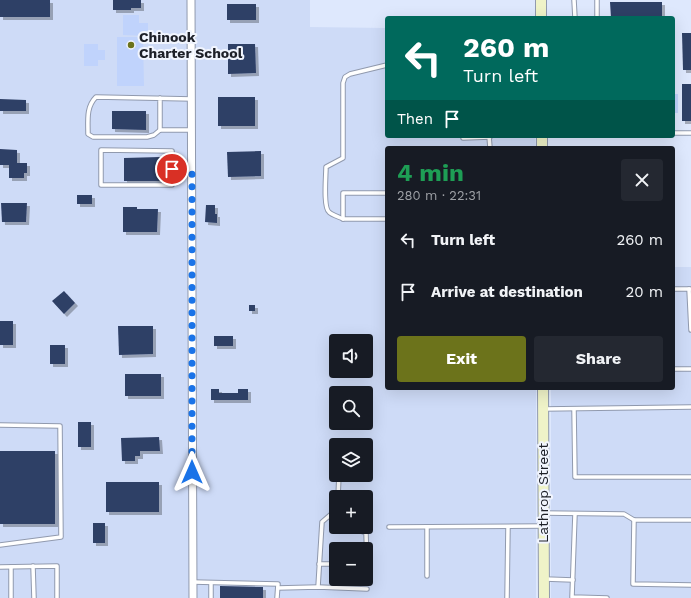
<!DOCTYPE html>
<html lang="en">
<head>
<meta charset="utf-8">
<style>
  body { margin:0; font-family:"Work Sans",sans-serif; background:#242831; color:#f1f3f6; height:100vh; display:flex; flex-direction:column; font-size:15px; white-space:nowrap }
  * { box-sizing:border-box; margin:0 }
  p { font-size:13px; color:#9ea1a6 }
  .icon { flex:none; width:22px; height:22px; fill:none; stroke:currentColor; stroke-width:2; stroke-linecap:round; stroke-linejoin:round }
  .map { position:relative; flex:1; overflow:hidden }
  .sheet { position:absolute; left:385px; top:146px; width:290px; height:244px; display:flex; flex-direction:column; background:#171b24; border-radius:4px; box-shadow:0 4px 16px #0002 }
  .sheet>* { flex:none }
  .banner { position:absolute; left:385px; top:16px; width:290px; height:122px; border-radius:4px; box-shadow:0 4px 16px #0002; background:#00695c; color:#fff; overflow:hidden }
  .controls { position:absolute; left:329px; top:334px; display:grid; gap:8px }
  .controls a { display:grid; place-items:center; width:44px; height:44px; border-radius:4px; background:#171b24; box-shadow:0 4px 16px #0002; font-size:20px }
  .pin { position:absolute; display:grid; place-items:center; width:34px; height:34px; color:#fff; margin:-17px; border:2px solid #fff; border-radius:50%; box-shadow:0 1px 4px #0007 }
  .me { position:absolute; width:44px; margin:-22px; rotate:0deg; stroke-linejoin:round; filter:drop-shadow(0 0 3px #0008) }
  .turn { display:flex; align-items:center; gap:14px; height:84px; padding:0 12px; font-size:18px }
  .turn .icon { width:52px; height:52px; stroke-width:2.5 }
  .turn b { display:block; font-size:28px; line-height:34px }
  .then { display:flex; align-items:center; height:38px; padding:0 12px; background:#0003; gap:8px; font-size:15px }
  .round { display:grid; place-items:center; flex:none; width:42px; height:42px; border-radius:4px; background:#242831 }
  .summary { display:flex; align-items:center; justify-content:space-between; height:68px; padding:0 12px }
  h1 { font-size:24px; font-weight:700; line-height:30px; color:#1e9e55 }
  .primary-button { display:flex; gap:8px; margin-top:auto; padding:8px 12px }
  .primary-button a { flex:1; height:46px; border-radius:4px; background:#6c731b; color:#fff; font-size:16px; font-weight:700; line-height:46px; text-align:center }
  .primary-button a+a { background:#242831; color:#f1f3f6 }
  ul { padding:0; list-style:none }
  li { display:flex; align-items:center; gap:12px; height:52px; padding:0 12px }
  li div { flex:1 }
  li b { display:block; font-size:15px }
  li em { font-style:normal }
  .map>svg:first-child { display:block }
  .built { fill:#cedbf7; fill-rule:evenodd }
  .green { fill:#c0d3fc }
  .building { fill:#2e3f66; filter:url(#shadow) }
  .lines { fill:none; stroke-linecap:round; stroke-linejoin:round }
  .lane-casing { stroke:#919aae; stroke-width:5.5 }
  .street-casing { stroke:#919aae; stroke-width:9 }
  .secondary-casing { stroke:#919aae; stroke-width:12 }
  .lane { stroke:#fff; stroke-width:3.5 }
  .street { stroke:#fff; stroke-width:7 }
  .secondary { stroke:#eff3c8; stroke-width:10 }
  .route { stroke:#1a73e8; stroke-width:7; stroke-dasharray:0 12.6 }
  .poi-dot { fill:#6c731b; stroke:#f1f5fe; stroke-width:1.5 }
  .labels { text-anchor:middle; stroke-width:4; stroke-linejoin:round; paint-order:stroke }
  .poi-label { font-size:14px; font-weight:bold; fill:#1d2028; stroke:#f1f5fe; text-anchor:start }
  .street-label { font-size:14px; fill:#1d2028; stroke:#f1f5fe }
</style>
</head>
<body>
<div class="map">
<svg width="691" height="598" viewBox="0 0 691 598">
  <defs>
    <filter id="shadow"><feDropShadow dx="3" dy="3" stdDeviation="0" flood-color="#0004"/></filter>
  </defs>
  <rect width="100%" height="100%" fill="#dee8fd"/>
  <!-- built -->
  <g class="built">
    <path d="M0,0H310V27L387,28V136H535L536,148H387V388H536V598H0ZM336,341H366V371H336ZM336,393H366V423H336ZM336,445H366V475H336ZM336,497H366V527H336ZM336,549H366V579H336Z"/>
    <path d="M673,267H691V598H551V388H673Z"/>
  </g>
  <!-- green -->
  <g class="green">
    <path d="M123,15H139V23H148V36L123,35Z"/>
    <path d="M117,37H143L144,86H117Z"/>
    <path d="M84,44H98V50H105V60H98V66H84Z"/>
    <rect x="673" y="94" width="5" height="19"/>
  </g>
  <!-- building -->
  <g class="building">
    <rect x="0" y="0" width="50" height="17"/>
    <path d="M113,0H141V8H131V10H113Z"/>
    <path d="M610,2H662V18H611Z"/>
    <rect x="227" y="4" width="29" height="16"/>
    <path d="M682,33H691V70H683Z"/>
    <path d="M228,44H255L256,73L228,74Z"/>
    <rect x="682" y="84" width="9" height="37"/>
    <rect x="218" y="97" width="37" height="29"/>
    <path d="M0,99L26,100V111H0Z"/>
    <path d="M112,111H146V130L112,129Z"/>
    <path d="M0,149L17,150V163H27V173H24V178H9V165H0Z"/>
    <path d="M261,151V176L228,177L227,152Z"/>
    <path d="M160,157V181H124V158Z"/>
    <rect x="77" y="195" width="15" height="9"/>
    <path d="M1,203H27L26,222H2Z"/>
    <path d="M206,205H215V214H217V223L205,222Z"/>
    <path d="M123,207H137V209H158L157,232H123Z"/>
    <path d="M64,291L75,303L64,314L52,301Z"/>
    <rect x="249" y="305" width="6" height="6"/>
    <rect x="0" y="321" width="13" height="24"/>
    <path d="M118,326H153V354L119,355Z"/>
    <rect x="214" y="336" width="19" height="10"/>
    <rect x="50" y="345" width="15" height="19"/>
    <rect x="125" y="374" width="36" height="22"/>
    <path d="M211,389H219V393H238V389H248V400H211Z"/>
    <rect x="78" y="422" width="13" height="25"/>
    <path d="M159,437L160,451H140V456H135V461H122L121,438Z"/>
    <rect x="0" y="451" width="55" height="73"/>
    <rect x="106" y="482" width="53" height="30"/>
    <rect x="93" y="523" width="12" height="20"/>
    <path d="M220,586L263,587V598H220Z"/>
  </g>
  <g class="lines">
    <!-- lane casing -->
    <g class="lane-casing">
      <g id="lane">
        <path d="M574,0L575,18"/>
        <path d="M597,0V18"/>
        <path d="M160,98V130L154,135L147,137H93L88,134C88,120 86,107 96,97L192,99"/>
        <path d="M160,130H191"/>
        <path d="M673,133H691"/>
        <path d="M489,136L490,148"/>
        <path d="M463,138L490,137"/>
        <path d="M172,169V185H101V150L172,151V169H191"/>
        <path d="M387,193H343V219H387"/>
        <path d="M343,219C339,217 332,215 329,212C323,207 326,176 326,167L343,158V83L345,77L350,74L387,65"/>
        <path d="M673,289H690"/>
        <path d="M689,289L691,330"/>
        <path d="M673,369H691"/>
        <path d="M544,409L691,407"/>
        <path d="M574,409L575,477H691"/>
        <path d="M0,425L60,426L61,537L0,545"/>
        <path d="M338,497L339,475"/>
        <path d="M544,513L624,514L634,520H691"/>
        <path d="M575,514L572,597L607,598"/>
        <path d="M634,520L633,584L691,585"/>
        <path d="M354,527L355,529L366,533L367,565H366"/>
        <path d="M389,527L542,526"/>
        <path d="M427,527V576"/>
        <path d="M319,564H336"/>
        <path d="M33,566L34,598"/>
        <path d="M0,567L57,566V598"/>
        <path d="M11,567V598"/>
        <path d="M545,579L573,580"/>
        <path d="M193,582L278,584L277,598"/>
        <path d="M318,587L322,522L336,510"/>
        <path d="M278,588L318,587L367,589"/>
        <path d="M211,598V583"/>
        <path d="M507,598L508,527"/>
      </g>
    </g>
    <!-- street casing -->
    <g class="street-casing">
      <path id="street" d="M191,0L193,598"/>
    </g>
    <!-- secondary casing -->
    <g class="secondary-casing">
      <g id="secondary">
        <path d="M541,18V0"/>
        <path d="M542,136V148"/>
        <path d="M543,388L544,598"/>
      </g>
    </g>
    <!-- lane -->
    <use href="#lane" class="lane"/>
    <!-- street -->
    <use href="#street" class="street"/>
    <!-- secondary -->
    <use href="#secondary" class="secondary"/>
  </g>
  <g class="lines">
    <!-- route -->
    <path class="route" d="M172,169H192V472"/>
  </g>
  <!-- markers -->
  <circle class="poi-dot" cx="131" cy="45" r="4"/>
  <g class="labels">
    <!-- poi labels -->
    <g class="poi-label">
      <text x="139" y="42">Chinook<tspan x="139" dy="16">Charter School</tspan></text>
    </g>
    <!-- street labels -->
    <g class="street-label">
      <text transform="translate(543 493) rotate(-90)" y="5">Lathrop Street</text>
    </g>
  </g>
</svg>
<div class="controls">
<a><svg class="icon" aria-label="sound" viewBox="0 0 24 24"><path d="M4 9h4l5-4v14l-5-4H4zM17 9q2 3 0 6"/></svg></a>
<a><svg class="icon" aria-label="search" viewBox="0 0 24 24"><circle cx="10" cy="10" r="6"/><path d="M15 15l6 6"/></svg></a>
<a><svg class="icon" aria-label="layers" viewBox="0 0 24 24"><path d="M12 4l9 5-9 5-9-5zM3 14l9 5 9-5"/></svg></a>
<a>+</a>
<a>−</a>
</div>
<div class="pin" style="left:172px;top:169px;background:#d93025"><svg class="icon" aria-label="arrive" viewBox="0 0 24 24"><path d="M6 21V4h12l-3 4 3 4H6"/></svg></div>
<svg class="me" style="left:192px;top:472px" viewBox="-20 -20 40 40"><path d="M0-17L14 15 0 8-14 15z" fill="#1a73e8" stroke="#fff" stroke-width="4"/></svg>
<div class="banner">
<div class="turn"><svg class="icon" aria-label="left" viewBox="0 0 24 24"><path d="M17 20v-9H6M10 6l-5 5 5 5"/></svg><div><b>260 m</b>Turn left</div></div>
<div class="then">Then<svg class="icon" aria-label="arrive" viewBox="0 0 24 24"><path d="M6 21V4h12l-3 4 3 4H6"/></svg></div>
</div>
<section class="sheet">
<div class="summary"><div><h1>4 min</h1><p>280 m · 22:31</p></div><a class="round"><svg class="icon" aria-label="close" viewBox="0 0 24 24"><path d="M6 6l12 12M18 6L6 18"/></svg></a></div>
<ul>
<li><svg class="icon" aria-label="left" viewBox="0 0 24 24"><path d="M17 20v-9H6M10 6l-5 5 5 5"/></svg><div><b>Turn left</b></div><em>260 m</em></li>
<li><svg class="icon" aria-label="arrive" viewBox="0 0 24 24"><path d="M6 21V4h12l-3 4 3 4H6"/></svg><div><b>Arrive at destination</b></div><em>20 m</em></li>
</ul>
<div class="primary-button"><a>Exit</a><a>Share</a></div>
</section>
</div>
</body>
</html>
